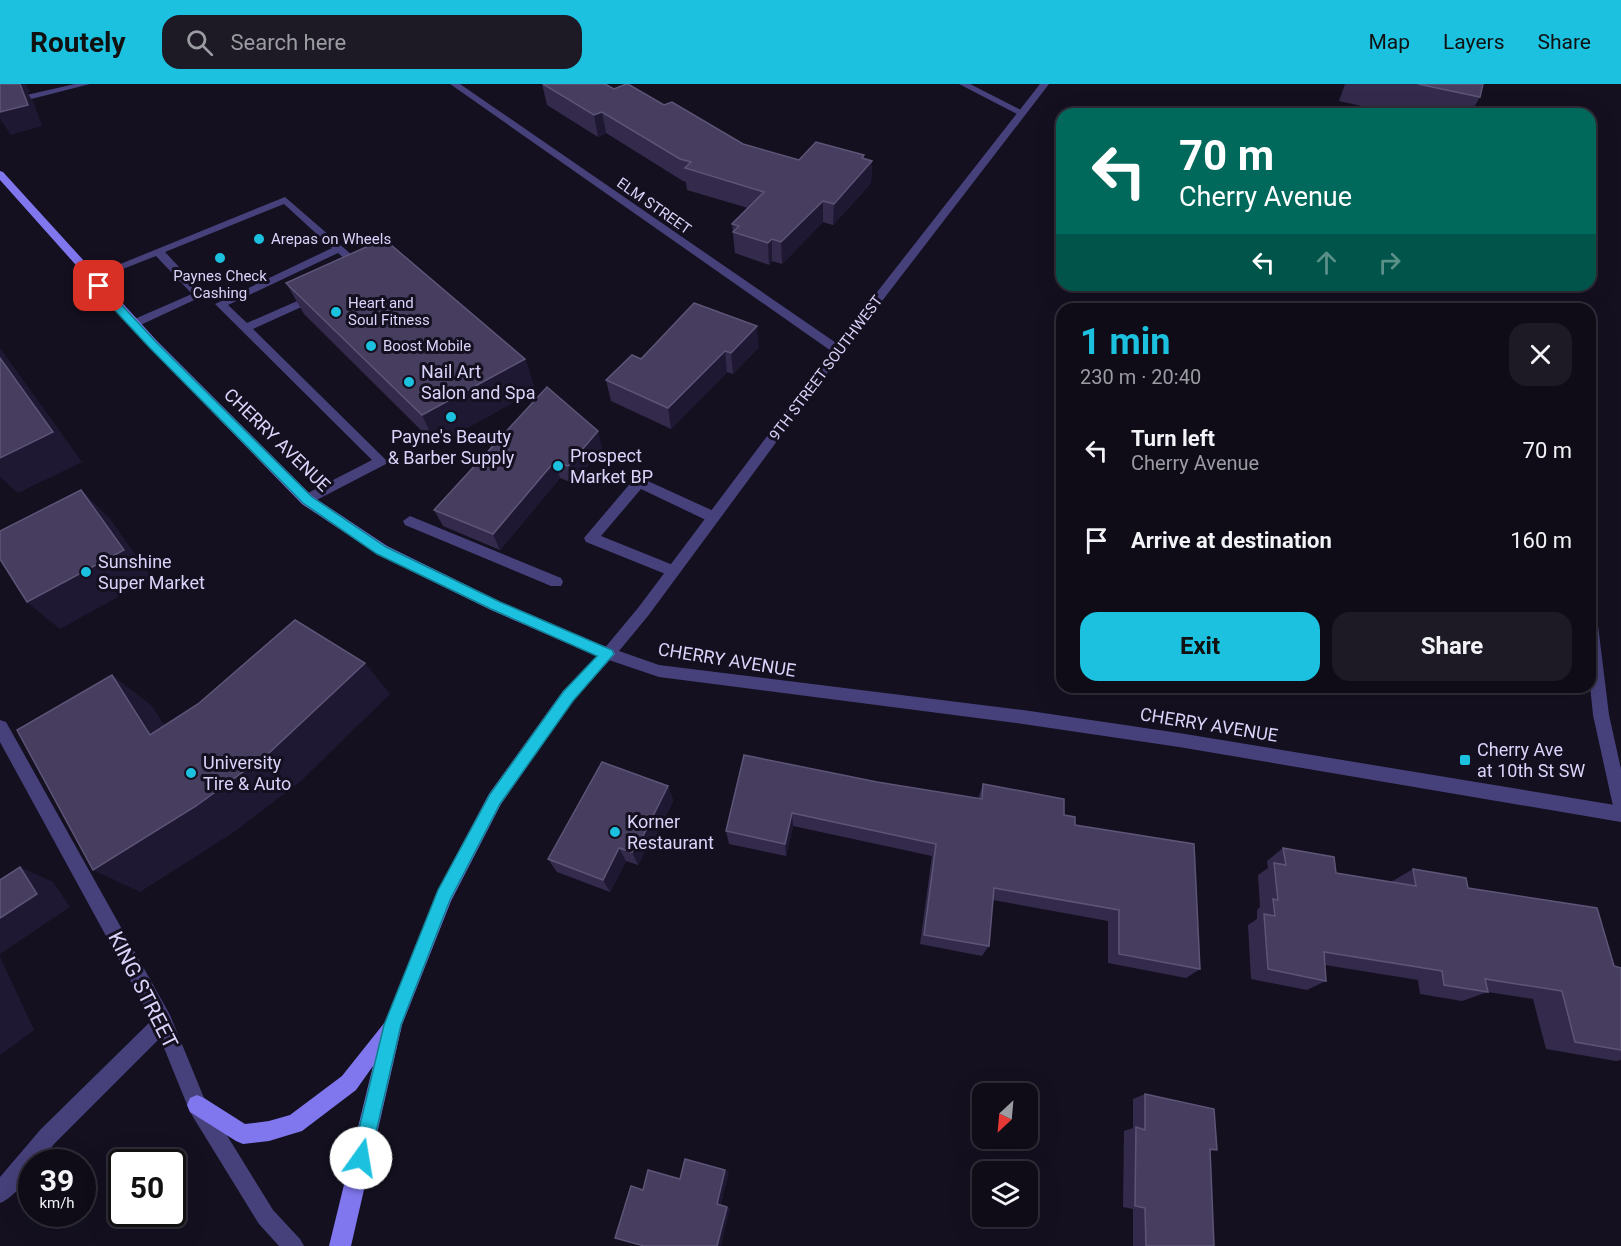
<!DOCTYPE html>
<html lang="en">
<head>
<meta charset="utf-8">
<style>
  body { margin:0; font-family:Roboto,sans-serif; background:#1d1a25; color:#f1f3f6; height:100vh; display:flex; flex-direction:column; font-size:22px; white-space:nowrap }
  * { box-sizing:border-box; margin:0 }
  p { font-size:20px; color:#9b9ba2 }
  .icon { flex:none; width:33px; height:33px; fill:none; stroke:currentColor; stroke-width:2; stroke-linecap:round; stroke-linejoin:round }
  .map { position:relative; flex:1; overflow:hidden }
  .drawer { position:absolute; left:1056px; top:219px; width:540px; height:390px; display:flex; flex-direction:column; background:#0f0c18; border-radius:18px; box-shadow:0 6px 24px #0002,0 0 0 2px #2f2c37 }
  .drawer>* { flex:none }
  .top-card { position:absolute; left:1056px; top:24px; width:540px; height:183px; border-radius:18px; box-shadow:0 6px 24px #0002,0 0 0 2px #2f2c37; background:#00695c; color:#fff; overflow:hidden }
  .needle { width:39px; rotate:206deg }
  .buttons { position:absolute; left:972px; top:999px; display:grid; gap:12px }
  .buttons a { display:grid; place-items:center; width:66px; height:66px; border-radius:12px; background:#0f0c18; box-shadow:0 6px 24px #0002,0 0 0 2px #2f2c37; font-size:30px }
  .speed { position:absolute; left:18px; top:1065px; display:flex; gap:12px; font-size:30px; font-weight:700; text-align:center }
  .speed>* { display:grid; place-content:center; width:78px; height:78px; border-radius:50%; background:#0f0c18; box-shadow:0 6px 24px #0002,0 0 0 2px #2f2c37; line-height:1 }
  .speed small { font-size:15px; font-weight:400 }
  .speed .limit { border:3px solid #111; border-radius:9px; background:#fff; color:#111 }
  .pin { position:absolute; display:grid; place-items:center; width:51px; height:51px; color:#fff; margin:-26px; border-radius:12px; box-shadow:0 3px 9px #0006 }
  .me { position:absolute; width:66px; margin:-33px; rotate:13deg; stroke-linejoin:round; filter:drop-shadow(0 0 4px #0008) }
  .turn { display:flex; align-items:center; gap:21px; height:126px; padding:0 24px; font-size:27px }
  .turn .icon { width:78px; height:78px; stroke-width:2.5 }
  .turn b { display:block; font-size:42px; line-height:51px }
  .lanes { display:flex; align-items:center; height:57px; padding:0 24px; background:#0003; justify-content:center; gap:30px; direction:ltr }
  .lanes .off { opacity:.35 }
  .round { display:grid; place-items:center; flex:none; width:63px; height:63px; border-radius:18px; background:#1d1a25 }
  .headline { display:flex; align-items:center; justify-content:space-between; height:102px; padding:0 24px }
  h1 { font-size:36px; font-weight:700; line-height:45px; color:#1bc1df }
  .cta { display:flex; gap:12px; margin-top:auto; padding:12px 24px }
  .cta a { flex:1; height:69px; border-radius:18px; background:#1bc1df; color:#111; font-size:24px; font-weight:700; line-height:69px; text-align:center }
  .cta a+a { background:#1d1a25; color:#f1f3f6 }
  ul { padding:0; list-style:none }
  li { display:flex; align-items:center; gap:18px; height:90px; padding:0 24px }
  li div { flex:1 }
  li b { display:block; font-size:22px }
  li em { font-style:normal }
  header { display:flex; align-items:center; gap:36px; box-sizing:border-box; height:84px; padding:0 30px; background:#1bc1df; color:#111 }
  header strong { font-size:28px }
  nav { display:flex; gap:33px; margin-inline-start:auto; font-size:21px }
  .search { width:420px; height:54px; background:#1d1a25; display:flex; align-items:center; gap:15px; box-sizing:border-box; padding:0 21px; border-radius:18px; color:#9b9ba2; font-size:22px }
  .map>svg:first-child { display:block }
  .lines { fill:none; stroke-linecap:round; stroke-linejoin:round }
  .service { fill:#46417a; fill-rule:evenodd }
  .minor { fill:#46417a; fill-rule:evenodd }
  .tertiary { fill:#46417a; fill-rule:evenodd }
  .secondary { fill:#8077ee; fill-rule:evenodd }
  .wall { fill:#342b4c }
  .shaded-wall { fill:#1f1833 }
  .building { fill:#463d5f; stroke:#5d5577; stroke-width:1.5 }
  .route { fill:#1bc1df; stroke:#127d91; stroke-width:1.5 }
  .poi-dot { fill:#1bc1df; stroke:#141020; stroke-width:2 }
  .labels { text-anchor:middle; stroke-width:6; stroke-linejoin:round; paint-order:stroke }
  .far-street-label { font-size:15px; fill:#dbd4fa; stroke:#141020 }
  .far-poi-label { font-size:15px; fill:#dbd4fa; stroke:#141020; text-anchor:start }
  .poi-label { font-size:18px; fill:#dbd4fa; stroke:#141020; text-anchor:start }
  .street-label { font-size:18px; fill:#dbd4fa; stroke:#141020 }
  .near-street-label { font-size:21px; fill:#dbd4fa; stroke:#141020 }
</style>
</head>
<body>
<header>
<strong>Routely</strong>
<div class="search"><svg class="icon" aria-label="search" viewBox="0 0 24 24"><circle cx="10" cy="10" r="6"/><path d="M15 15l6 6"/></svg>Search here</div>
<nav><a>Map</a><a>Layers</a><a>Share</a></nav>
</header>
<div class="map">
<svg width="1621" height="1162" viewBox="0 0 1621 1162">
  <rect width="100%" height="100%" fill="#141020"/>
  <g class="lines">
    <!-- service -->
    <g class="service">
      <path d="M285,113L367,184L362,187L358,186L338,169L228,221L247,239L311,211H319V215L253,245L387,377L386,380L307,421L300,416L302,412L372,376L215,220L332,164L284,120L165,168L205,211L134,244L128,240L130,237L192,210L156,172L95,196H87L86,194Z"/>
      <path d="M639,393L718,429L720,433L718,437H708L641,405L601,452L678,483L680,487L678,491H668L586,458L584,454L634,395Z"/>
      <path d="M410,432L561,494L563,498L561,502H551L405,441L403,437Z"/>
    </g>
    <!-- minor -->
    <g class="minor">
      <path d="M75,0H90L0,23V17Z"/>
      <path d="M450,0H460L842,263V269H834Z"/>
      <path d="M959,0H970L1027,29L1019,31Z"/>
      <path d="M1590,527L1595,529L1597,533L1609,631L1621,685V730L1615,727L1613,722L1593,631L1590,601Z"/>
      <path d="M0,636L6,638L170,931L204,1014L273,1126L300,1155L304,1162H279L259,1140L190,1028L160,954L55,1059L39,1078H32C32,1093 13,1114 0,1119V1093L41,1045L152,936L0,658Z"/>
    </g>
    <!-- tertiary -->
    <path class="tertiary" d="M1040,0H1049L842,269L648,532L619,567L659,581L1023,626L1179,649L1621,722V738L1179,663L1023,640L659,593L603,574L601,570L603,566L638,524L834,263Z"/>
    <!-- secondary -->
    <path class="secondary" d="M0,87L3,88L157,257L312,412L387,462L501,518L613,566L615,570L573,617L501,720L451,817L402,941L351,1162H329L373,982L356,1006L302,1047L269,1057L243,1060L236,1057L190,1028L187,1021L190,1014L197,1011L204,1014L245,1040L269,1037L290,1031L342,992L385,938L438,806L489,710L563,607L597,572L491,526L377,470L302,420L149,263L0,96Z"/>
  </g>
  <!-- wall -->
  <g class="wall">
    <path d="M542,0L614,5L664,21L743,60L799,76L864,71V75L872,77L871,99L833,141L823,138L782,180L772,177L769,181L735,169L732,140L748,124L687,106L686,98L683,97L606,49L598,53L547,21Z"/>
    <path d="M1345,0H1483L1480,13L1470,30H1398L1339,17Z"/>
    <path d="M286,199L525,275L535,306L436,361L304,230Z"/>
    <path d="M759,263L733,290L727,288L671,345L611,317L606,296L641,275Z"/>
    <path d="M547,303L602,364L573,399L560,394L500,466L443,442L434,426Z"/>
    <path d="M877,698L978,715L983,700L1064,731L1075,741L1200,885L1186,894L1108,879V837L993,816L989,862L982,872L920,860L932,772L793,742L786,772L729,760L726,747Z"/>
    <path d="M668,702L673,717L648,767H645L638,781L626,777L610,808L557,788L548,775Z"/>
    <path d="M1283,764L1336,789L1391,798L1413,785L1468,804L1614,882L1621,884V976L1616,977L1546,965L1533,915L1488,908L1462,917L1420,910L1418,896L1325,881L1326,897L1307,906L1251,895L1248,841L1257,835V826L1260,823L1258,791L1268,784L1267,777Z"/>
    <path d="M1145,1010L1217,1066L1210,1067L1214,1162H1133V1125L1123,1123L1124,1047L1133,1044V1015Z"/>
  </g>
  <!-- shaded-wall -->
  <g class="shaded-wall">
    <path d="M0,0H26L30,8L27,9L33,17L42,42L11,51L0,35Z"/>
    <path d="M602,28L606,49L598,53L594,31Z"/>
    <path d="M864,71V87L872,77L871,99L833,141L834,120Z"/>
    <path d="M823,117V138L782,180L781,158Z"/>
    <path d="M772,155V177L769,181L768,159Z"/>
    <path d="M757,242L759,263L733,290L731,269Z"/>
    <path d="M0,264L82,378L18,409L0,393Z"/>
    <path d="M725,267L727,288L671,345L668,324Z"/>
    <path d="M525,275L535,306L436,361L422,331Z"/>
    <path d="M598,347L602,364L573,399L568,382Z"/>
    <path d="M555,377L560,394L500,466L493,450Z"/>
    <path d="M81,406L110,435L152,494L60,545L27,518Z"/>
    <path d="M365,579L390,610L301,697L234,748L140,808L93,786Z"/>
    <path d="M112,591L152,622L189,680L150,651Z"/>
    <path d="M668,702L673,717L648,767L642,754Z"/>
    <path d="M792,729L793,742L786,772L785,760Z"/>
    <path d="M640,753L645,767L638,781L632,768Z"/>
    <path d="M619,764L626,777L610,808L603,796Z"/>
    <path d="M20,783L53,798L70,823L0,870V834Z"/>
    <path d="M0,873L34,946L0,971Z"/>
    <path d="M725,1086L729,1088L721,1120L730,1124L721,1162H717V1120Z"/>
  </g>
  <!-- building -->
  <g class="building">
    <path d="M0,0H20L28,21L0,28Z"/>
    <path d="M543,0H605L614,5L626,0H628L664,21L672,18L743,60L799,76L816,58L864,71L862,74L872,77L834,120L823,117L781,158L772,155L768,159L733,148L739,142L732,140L764,108L685,84L691,78L680,75L602,28L594,31Z"/>
    <path d="M1418,0H1483L1480,13Z"/>
    <path d="M384,155L525,275L422,331L286,199Z"/>
    <path d="M694,219L757,242L731,269L725,267L668,324L606,296L632,271L641,275Z"/>
    <path d="M0,274L53,348L0,374Z"/>
    <path d="M547,303L598,347L568,382L555,377L493,450L434,426Z"/>
    <path d="M81,406L124,466L27,518L0,475V447Z"/>
    <path d="M295,536L365,579L268,670L196,722L93,786L17,646L112,591L150,651L198,620Z"/>
    <path d="M744,671L877,698L982,715L983,700L1064,715V731L1075,733V741L1194,760L1200,885L1119,870V826L994,804L989,862L924,851L936,760L792,729L785,760L726,747Z"/>
    <path d="M602,678L668,702L642,754L640,753L632,768L619,764L603,796L548,775Z"/>
    <path d="M1283,764L1334,773L1336,789L1416,802L1413,785L1466,794L1468,804L1597,824L1614,882L1621,884V966L1575,958L1562,907L1485,895L1488,908L1444,901L1442,887L1324,868L1326,897L1268,885L1264,830L1275,832L1273,815L1278,816L1274,779L1286,781Z"/>
    <path d="M20,783L37,810L0,834V796Z"/>
    <path d="M1145,1010L1214,1025L1217,1066L1210,1065L1214,1162H1146L1145,1124L1135,1122L1136,1043L1145,1046Z"/>
    <path d="M685,1075L725,1086L717,1120L727,1123L717,1162H644L615,1154L631,1102L643,1106L648,1086L680,1095Z"/>
  </g>
  <!-- route -->
  <path class="route" d="M99,199L102,200L156,258L312,413L386,463L500,518L612,566L614,570L573,617L500,720L450,816L401,941L370,1074L368,1080L361,1083L355,1080L352,1074L384,941L438,806L490,710L563,608L597,572L491,525L377,470L303,419L149,263L95,205V200Z"/>
  <!-- markers -->
  <g class="poi-dot">
    <circle cx="259" cy="155" r="6"/>
    <circle cx="220" cy="174" r="6"/>
    <circle cx="336" cy="228" r="6"/>
    <circle cx="371" cy="262" r="6"/>
    <circle cx="409" cy="298" r="6"/>
    <circle cx="451" cy="333" r="6"/>
    <circle cx="558" cy="382" r="6"/>
    <circle cx="86" cy="488" r="6"/>
    <rect x="1459" y="670" width="12" height="12" rx="3"/>
    <circle cx="191" cy="689" r="6"/>
    <circle cx="615" cy="748" r="6"/>
  </g>
  <g class="labels">
    <!-- far-street labels -->
    <g class="far-street-label">
      <text transform="translate(654 122) rotate(35)" y="5">ELM STREET</text>
      <text transform="translate(826 284) rotate(-53)" y="5">9TH STREET SOUTHWEST</text>
    </g>
    <!-- far-poi labels -->
    <g class="far-poi-label">
      <text x="271" y="160">Arepas on Wheels</text>
      <text x="220" y="197" text-anchor="middle">Paynes Check<tspan x="220" dy="17">Cashing</tspan></text>
      <text x="348" y="224">Heart and<tspan x="348" dy="17">Soul Fitness</tspan></text>
      <text x="383" y="267">Boost Mobile</text>
    </g>
    <!-- poi labels -->
    <g class="poi-label">
      <text x="421" y="294">Nail Art<tspan x="421" dy="21">Salon and Spa</tspan></text>
      <text x="451" y="359" text-anchor="middle">Payne's Beauty<tspan x="451" dy="21">&amp; Barber Supply</tspan></text>
      <text x="570" y="378">Prospect<tspan x="570" dy="21">Market BP</tspan></text>
      <text x="98" y="484">Sunshine<tspan x="98" dy="21">Super Market</tspan></text>
      <text x="1477" y="672">Cherry Ave<tspan x="1477" dy="21">at 10th St SW</tspan></text>
      <text x="203" y="685">University<tspan x="203" dy="21">Tire &amp; Auto</tspan></text>
      <text x="627" y="744">Korner<tspan x="627" dy="21">Restaurant</tspan></text>
    </g>
    <!-- street labels -->
    <g class="street-label">
      <text transform="translate(277 356) rotate(44)" y="6">CHERRY AVENUE</text>
      <text transform="translate(727 576) rotate(9)" y="6">CHERRY AVENUE</text>
      <text transform="translate(1209 641) rotate(9)" y="6">CHERRY AVENUE</text>
    </g>
    <!-- near-street labels -->
    <g class="near-street-label">
      <text transform="translate(143 906) rotate(63)" y="7">KING STREET</text>
    </g>
  </g>
</svg>
<div class="buttons">
<a><svg class="needle" viewBox="-14 -14 28 28"><path d="M0-13l5 13h-10z" fill="#e53935"/><path d="M0 13l5-13h-10z" fill="#9b9ba2"/></svg></a>
<a><svg class="icon" aria-label="layers" viewBox="0 0 24 24"><path d="M12 4l9 5-9 5-9-5zM3 14l9 5 9-5"/></svg></a>
</div>
<div class="speed"><div>39<small>km/h</small></div><div class="limit">50</div></div>
<div class="pin" style="left:99px;top:202px;background:#d93025"><svg class="icon" aria-label="arrive" viewBox="0 0 24 24"><path d="M6 21V4h12l-3 4 3 4H6"/></svg></div>
<svg class="me" style="left:361px;top:1074px" viewBox="-20 -20 40 40"><circle r="19" fill="#fff"/><path d="M0-13L10 11 0 6-10 11z" fill="#1bc1df"/></svg>
<div class="top-card">
<div class="turn"><svg class="icon" aria-label="left" viewBox="0 0 24 24"><path d="M17 20v-9H6M10 6l-5 5 5 5"/></svg><div><b>70 m</b>Cherry Avenue</div></div>
<div class="lanes"><svg class="icon" aria-label="left" viewBox="0 0 24 24"><path d="M17 20v-9H6M10 6l-5 5 5 5"/></svg><svg class="icon off" aria-label="ahead" viewBox="0 0 24 24"><path d="M12 20V5M6 11l6-6 6 6"/></svg><svg class="icon off" aria-label="right" viewBox="0 0 24 24"><path d="M7 20v-9h11M14 6l5 5-5 5"/></svg></div>
</div>
<section class="drawer">
<div class="headline"><div><h1>1 min</h1><p>230 m · 20:40</p></div><a class="round"><svg class="icon" aria-label="close" viewBox="0 0 24 24"><path d="M6 6l12 12M18 6L6 18"/></svg></a></div>
<ul>
<li><svg class="icon" aria-label="left" viewBox="0 0 24 24"><path d="M17 20v-9H6M10 6l-5 5 5 5"/></svg><div><b>Turn left</b><p>Cherry Avenue</p></div><em>70 m</em></li>
<li><svg class="icon" aria-label="arrive" viewBox="0 0 24 24"><path d="M6 21V4h12l-3 4 3 4H6"/></svg><div><b>Arrive at destination</b></div><em>160 m</em></li>
</ul>
<div class="cta"><a>Exit</a><a>Share</a></div>
</section>
</div>
</body>
</html>
